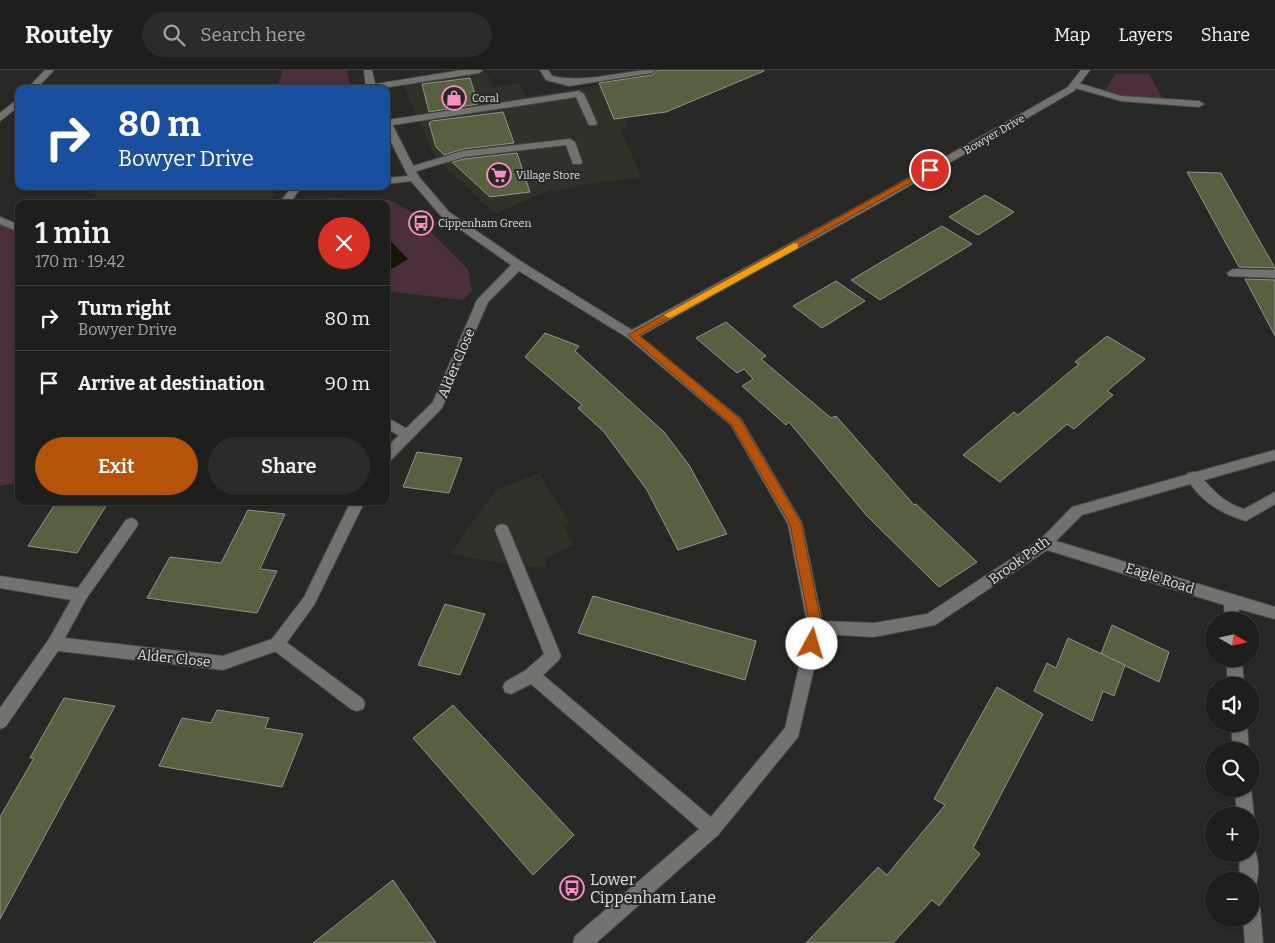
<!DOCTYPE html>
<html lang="en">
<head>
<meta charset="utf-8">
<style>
  body { margin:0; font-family:Bitter,serif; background:#2b2c29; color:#f1f3f6; height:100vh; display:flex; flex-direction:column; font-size:19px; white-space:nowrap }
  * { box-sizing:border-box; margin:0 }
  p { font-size:16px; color:#a1a2a3 }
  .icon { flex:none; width:28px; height:28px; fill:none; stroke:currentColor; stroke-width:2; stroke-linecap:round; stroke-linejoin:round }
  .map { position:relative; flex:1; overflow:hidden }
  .drawer { position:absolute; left:15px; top:130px; width:375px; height:305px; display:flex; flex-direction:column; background:#1e1f1c; border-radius:10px; box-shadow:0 1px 4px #0004,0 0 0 1px #3c3d3b }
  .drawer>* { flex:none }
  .guide { position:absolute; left:15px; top:15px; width:375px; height:105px; border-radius:10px; box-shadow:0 1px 4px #0004,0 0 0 1px #3c3d3b; background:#1a4fa0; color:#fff; overflow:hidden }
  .needle { width:32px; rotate:99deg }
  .tools { position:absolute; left:1205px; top:542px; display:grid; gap:10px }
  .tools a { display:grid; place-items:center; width:55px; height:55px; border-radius:50%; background:#1e1f1c; box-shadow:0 1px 4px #0004,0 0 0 1px #3c3d3b; font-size:25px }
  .pin { position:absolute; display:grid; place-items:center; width:42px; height:42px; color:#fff; margin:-21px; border:2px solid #fff; border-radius:50%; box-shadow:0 1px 5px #0007 }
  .me { position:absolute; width:55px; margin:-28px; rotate:6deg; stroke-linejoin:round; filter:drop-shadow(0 0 4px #0008) }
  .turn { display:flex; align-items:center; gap:18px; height:105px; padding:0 20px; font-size:22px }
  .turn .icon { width:65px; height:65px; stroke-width:2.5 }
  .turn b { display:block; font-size:35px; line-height:42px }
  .round { display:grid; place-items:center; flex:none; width:52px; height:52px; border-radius:26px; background:#2b2c29 }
  .head { display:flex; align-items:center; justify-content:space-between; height:85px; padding:0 20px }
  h1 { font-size:30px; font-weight:600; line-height:38px }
  .action { display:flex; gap:10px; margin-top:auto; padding:10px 20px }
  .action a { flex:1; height:58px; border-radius:30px; background:#b45309; color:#fff; font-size:20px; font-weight:600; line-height:58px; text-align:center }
  .action a+a { background:#2b2c29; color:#f1f3f6 }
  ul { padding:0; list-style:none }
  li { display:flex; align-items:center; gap:15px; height:65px; padding:0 20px; border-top:1px solid #3c3d3b }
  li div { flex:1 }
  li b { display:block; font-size:19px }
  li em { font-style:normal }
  header { display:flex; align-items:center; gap:30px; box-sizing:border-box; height:70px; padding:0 25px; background:#1e1f1c; border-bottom:1px solid #3c3d3b }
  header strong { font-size:24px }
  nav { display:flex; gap:28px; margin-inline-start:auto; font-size:18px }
  .search { width:350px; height:45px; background:#2b2c29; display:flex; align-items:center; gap:12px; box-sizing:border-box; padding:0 18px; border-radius:28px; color:#a1a2a3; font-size:19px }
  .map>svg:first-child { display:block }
  .built { fill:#2f3229 }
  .green { fill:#4b2f3c }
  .water { fill:#111800 }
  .building { fill:#576040; stroke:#91938f }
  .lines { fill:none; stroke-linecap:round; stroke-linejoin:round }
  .service-casing { stroke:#474845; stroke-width:2 }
  .minor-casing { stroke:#474845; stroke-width:2 }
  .service { fill:#72736f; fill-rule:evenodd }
  .minor { fill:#72736f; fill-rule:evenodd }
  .route { fill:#b45309; stroke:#753606 }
  .slow { fill:#f59e0b }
  .labels { text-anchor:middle; stroke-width:4; stroke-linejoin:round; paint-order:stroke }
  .far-poi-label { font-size:11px; fill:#e0e0de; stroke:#282926; text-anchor:start }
  .far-street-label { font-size:11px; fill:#e0e0de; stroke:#282926 }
  .street-label { font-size:14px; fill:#e0e0de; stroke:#282926 }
  .near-poi-label { font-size:16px; fill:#e0e0de; stroke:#282926; text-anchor:start }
</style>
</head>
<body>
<header>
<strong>Routely</strong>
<div class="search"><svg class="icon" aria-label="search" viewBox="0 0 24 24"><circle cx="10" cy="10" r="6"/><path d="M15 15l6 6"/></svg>Search here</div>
<nav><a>Map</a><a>Layers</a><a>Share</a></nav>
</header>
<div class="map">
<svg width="1275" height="873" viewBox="0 0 1275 873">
  <rect width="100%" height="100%" fill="#282926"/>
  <!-- built -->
  <g class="built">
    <path d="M485,2L487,3L493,17L519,13L526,27L608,14L629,57L620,59L641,105L638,108L583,115L555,122L552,119L495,144L435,87L403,15Z"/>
    <path d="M86,116H277L270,134H87L96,125L92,124Z"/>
    <path d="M539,403L569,452L562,455L574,475L546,488V498L487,491L450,483L496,420Z"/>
  </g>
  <!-- green -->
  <g class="green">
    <path d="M283,0H347L351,19H276Z"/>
    <path d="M1115,4H1149L1166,34L1145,32L1104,22Z"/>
    <path d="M328,128L390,130L410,141L468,199L472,221L463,230L386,221V134H311Z"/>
    <path d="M0,151L19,158V412L0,416Z"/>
  </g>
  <!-- water -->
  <path class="water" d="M386,166L408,189L387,202H386Z"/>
  <!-- building -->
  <g class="building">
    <path d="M658,0H764V1L666,42L614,49L599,13L652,5Z"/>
    <path d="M470,8L478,34L429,42L422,14Z"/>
    <path d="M503,42L514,73L463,79L444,85L436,77L429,53L432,51Z"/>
    <path d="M517,83L530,122L490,127L452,92L464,89Z"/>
    <path d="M1187,102L1221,103L1275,198L1239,197Z"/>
    <path d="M985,125L1014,142L978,165L949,147Z"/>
    <path d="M942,156L972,174L880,230L851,210Z"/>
    <path d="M1245,209L1275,210V266Z"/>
    <path d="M836,211L865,231L822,258L793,236Z"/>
    <path d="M726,252L766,286L761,289L831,348L836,346L914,435L916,434L977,492L939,517L866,445L789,352L786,355L742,316L753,309L744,299L737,303L696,268Z"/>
    <path d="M545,263L579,276L575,281L664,362L689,395L727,464L678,480L647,420L604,362L578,338L582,335L525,287Z"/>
    <path d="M1107,266L1145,289L1107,321L1113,325L1074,359L1067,354L1000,412L963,385L1014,342L1018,345L1079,294L1075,292Z"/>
    <path d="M417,382L462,388L449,423L403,417Z"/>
    <path d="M57,431H109L77,483L28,476Z"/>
    <path d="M248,440L285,444L260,499L277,501L257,543L147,528L170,487L221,493Z"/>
    <path d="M593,526L756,571L745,610L578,563Z"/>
    <path d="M445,534L485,544L460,605L418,595Z"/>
    <path d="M1112,555L1169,582L1159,612L1101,584Z"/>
    <path d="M1068,568L1125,595L1114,626L1103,621L1092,651L1034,621L1047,593L1056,598Z"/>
    <path d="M997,617L1043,644L973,778L980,784L939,836L932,830L893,873H806L878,797L887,805L945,735L934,729Z"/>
    <path d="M64,628L115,636L0,849V747L34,688H30Z"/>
    <path d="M453,635L574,765L533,805L413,668Z"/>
    <path d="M217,640L269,648L265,658L303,664L282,717L159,696L182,648L211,653Z"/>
    <path d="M393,810L436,873H313Z"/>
  </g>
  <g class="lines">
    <!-- service casing -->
    <g class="service-casing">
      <g id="service">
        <path d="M1075,12L1121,26L1199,31L1204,34L1199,37L1121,31L1072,17V13Z"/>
        <path d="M579,21L584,24L597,53L595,55H589L576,27L386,56L387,50Z"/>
        <path d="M570,69L575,72L582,92L581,94H573L566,75L464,87L410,103L405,100L406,98L463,81Z"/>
        <path d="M1233,199L1275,200V208L1229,206L1227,203Z"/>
        <path d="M386,347L413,362L414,365L413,368H403L386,358Z"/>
        <path d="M1193,402L1198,403C1211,419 1224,433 1244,439L1275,422V434L1246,451C1221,444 1199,430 1186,407L1188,403Z"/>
        <path d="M502,454L507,456L509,460L561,586L558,591L543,605L718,753L721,759L718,765L712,768L706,765L531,614L511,624L505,622L503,617L505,612L526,600L544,584L495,460L497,456Z"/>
        <path d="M277,567L282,569L363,629L365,634L363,639L357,641L351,639L272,579L269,574L272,569Z"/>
      </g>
    </g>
    <!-- minor casing -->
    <g class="minor-casing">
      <g id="minor">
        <path d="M45,0H54L36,19H27Z"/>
        <path d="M364,0H372L375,14L462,0H483L479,3L376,19H366Z"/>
        <path d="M540,0H548L552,6C586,14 622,0 656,0L652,3L569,16L546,10Z"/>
        <path d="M1081,0H1090L1074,21L883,131L640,266L741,349L802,453L822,551L874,553L927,544L1040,470L1072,437L1275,380V390L1082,445L1056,471L1275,537V549L1239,539V551H1225L1224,535L1047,480L935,555L874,567L822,564L798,667L718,765L596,873H573L575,866L706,753L785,658L808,557L788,454L731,355L628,268L519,201L488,232L442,338L391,390L386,391V378L433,332L477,230L511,195L441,146L411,111L386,114V108L408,106L386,62V49L391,52L419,107L449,142L522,192L632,260L875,127L1068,17Z"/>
        <path d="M19,28V36L0,51V43Z"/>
        <path d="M292,116H302L289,134H279Z"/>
        <path d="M0,147L19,155V162L0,154Z"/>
        <path d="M351,431H365L314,535L282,579L223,600L58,581L6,656L0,659V638L49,569L71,530L0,518V506L78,518L126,450L131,448L136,450L138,454L136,458L86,529L65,568L223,586L272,569L304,527Z"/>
        <path d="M1226,589H1242L1244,616H1228Z"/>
        <path d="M1231,654H1247L1249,681H1233Z"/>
        <path d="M1235,719H1251L1254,746L1251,752V746H1237Z"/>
        <path d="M1251,777L1254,778C1259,789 1260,806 1255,817L1251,819V811H1240L1239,784H1251Z"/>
        <path d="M1251,829L1257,832L1260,838L1263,873H1245L1243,849H1251Z"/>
      </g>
    </g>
    <!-- service -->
    <use href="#service" class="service"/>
    <!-- minor -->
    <use href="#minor" class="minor"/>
  </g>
  <!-- route -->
  <path class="route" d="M927,98L934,100L639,265L740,349L801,453L822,557L816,578L812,580L807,578L805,574L810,557L790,454L732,355L628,265Z"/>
  <!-- slow -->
  <path class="slow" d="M794,173L798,174V178L672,247L669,248L664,245Z"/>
  <!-- icons -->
  <defs>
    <g id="shop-ring" transform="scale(1.25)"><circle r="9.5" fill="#282926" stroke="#fc8fc3" stroke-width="1.5"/><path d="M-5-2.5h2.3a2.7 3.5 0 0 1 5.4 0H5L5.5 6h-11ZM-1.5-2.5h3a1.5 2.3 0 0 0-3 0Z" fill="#fc8fc3"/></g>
    <g id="supermarket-ring" transform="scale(1.25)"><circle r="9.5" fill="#282926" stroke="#fc8fc3" stroke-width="1.5"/><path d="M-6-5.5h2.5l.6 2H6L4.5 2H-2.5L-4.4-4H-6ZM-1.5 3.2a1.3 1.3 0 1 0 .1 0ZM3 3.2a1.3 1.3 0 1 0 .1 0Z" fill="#fc8fc3"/></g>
    <g id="bus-ring" transform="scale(1.25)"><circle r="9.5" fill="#282926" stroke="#fc8fc3" stroke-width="1.5"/><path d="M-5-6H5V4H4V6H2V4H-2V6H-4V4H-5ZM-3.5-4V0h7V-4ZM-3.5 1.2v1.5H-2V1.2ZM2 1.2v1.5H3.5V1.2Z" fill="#fc8fc3"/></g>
  </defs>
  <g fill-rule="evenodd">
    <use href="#shop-ring" x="454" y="28"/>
    <use href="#supermarket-ring" x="499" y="105"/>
    <use href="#bus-ring" x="421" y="153"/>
    <use href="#bus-ring" x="572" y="818"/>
  </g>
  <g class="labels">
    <!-- far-poi labels -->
    <g class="far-poi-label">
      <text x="472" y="32">Coral</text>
      <text x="516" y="109">Village Store</text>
      <text x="438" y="157">Cippenham Green</text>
    </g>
    <!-- far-street labels -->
    <g class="far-street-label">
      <text transform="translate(994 64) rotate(-30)" y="4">Bowyer Drive</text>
    </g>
    <!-- street labels -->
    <g class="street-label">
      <text transform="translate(456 293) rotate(-67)" y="5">Alder Close</text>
      <text transform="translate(1019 490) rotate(-36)" y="5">Brook Path</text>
      <text transform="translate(1160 508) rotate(18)" y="5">Eagle Road</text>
      <text transform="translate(174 588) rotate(6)" y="5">Alder Close</text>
    </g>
    <!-- near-poi labels -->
    <g class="near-poi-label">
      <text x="590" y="815">Lower<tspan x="590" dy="18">Cippenham Lane</tspan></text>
    </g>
  </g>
</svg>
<div class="tools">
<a><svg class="needle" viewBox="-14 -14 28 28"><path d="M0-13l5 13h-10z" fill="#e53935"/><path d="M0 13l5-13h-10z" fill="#a1a2a3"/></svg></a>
<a><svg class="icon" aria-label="sound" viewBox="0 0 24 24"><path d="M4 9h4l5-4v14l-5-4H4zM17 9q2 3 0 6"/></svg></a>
<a><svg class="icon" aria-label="search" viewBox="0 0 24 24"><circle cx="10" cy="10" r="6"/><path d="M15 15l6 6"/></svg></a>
<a>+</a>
<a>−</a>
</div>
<div class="pin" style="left:930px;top:100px;background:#d93025"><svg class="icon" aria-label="arrive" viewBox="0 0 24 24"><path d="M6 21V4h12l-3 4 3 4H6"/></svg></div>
<svg class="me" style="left:812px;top:574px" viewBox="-20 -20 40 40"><circle r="19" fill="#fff"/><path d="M0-13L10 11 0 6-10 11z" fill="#b45309"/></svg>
<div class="guide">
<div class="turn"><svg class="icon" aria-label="right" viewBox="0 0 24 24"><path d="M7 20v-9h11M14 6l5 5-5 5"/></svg><div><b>80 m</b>Bowyer Drive</div></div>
</div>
<section class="drawer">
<div class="head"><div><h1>1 min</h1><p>170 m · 19:42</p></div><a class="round" style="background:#d93025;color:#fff"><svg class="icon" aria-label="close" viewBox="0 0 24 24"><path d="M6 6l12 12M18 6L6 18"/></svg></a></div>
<ul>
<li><svg class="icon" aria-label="right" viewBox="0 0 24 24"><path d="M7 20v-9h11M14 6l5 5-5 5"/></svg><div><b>Turn right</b><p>Bowyer Drive</p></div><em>80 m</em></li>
<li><svg class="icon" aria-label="arrive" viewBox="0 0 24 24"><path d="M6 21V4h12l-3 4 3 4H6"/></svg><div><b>Arrive at destination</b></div><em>90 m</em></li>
</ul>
<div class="action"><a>Exit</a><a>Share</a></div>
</section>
</div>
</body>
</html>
